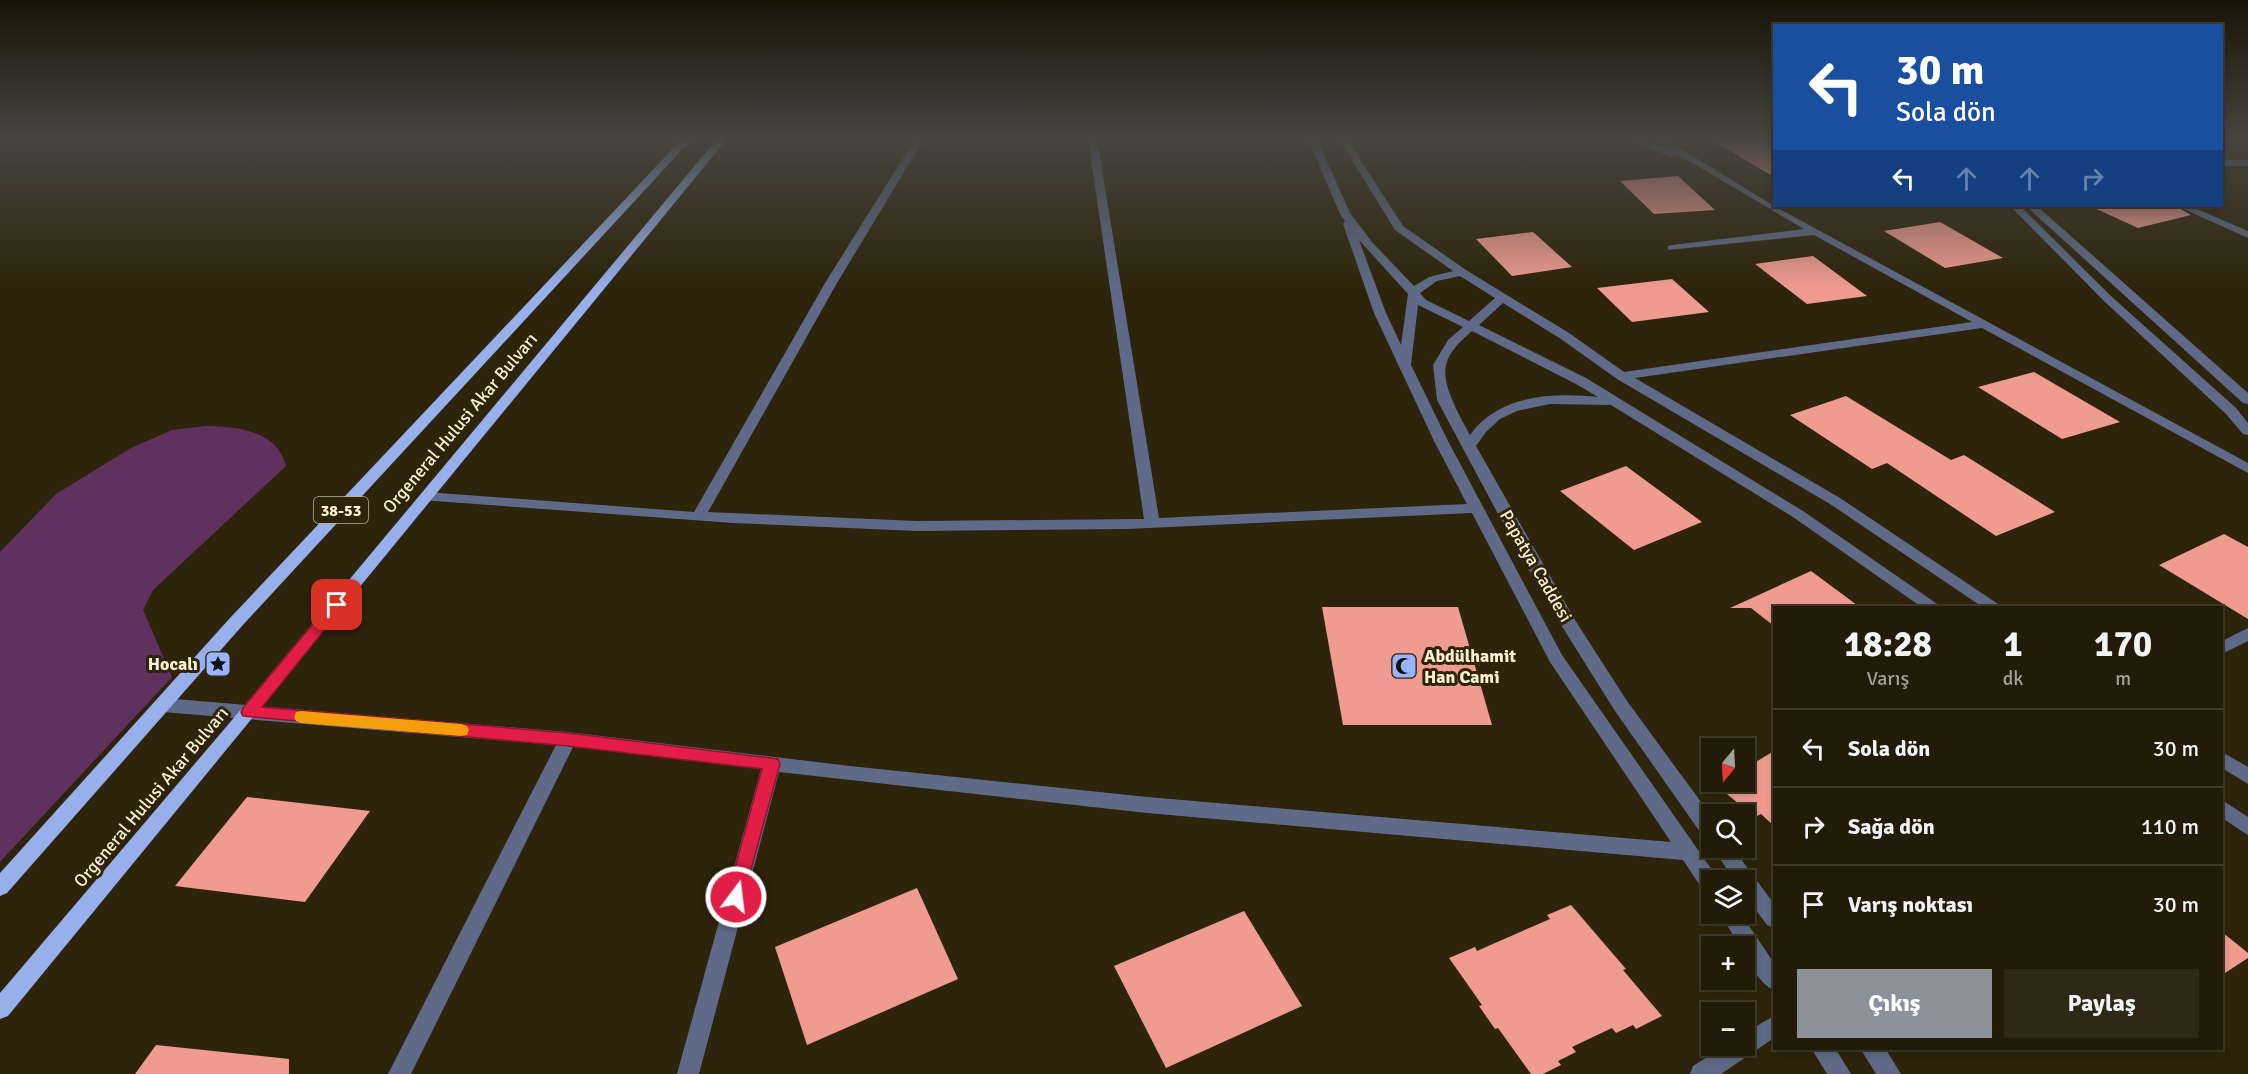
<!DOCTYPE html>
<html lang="tr">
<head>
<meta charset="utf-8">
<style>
  body { margin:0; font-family:Signika,sans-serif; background:#2e2816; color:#f1f3f6; height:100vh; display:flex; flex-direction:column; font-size:22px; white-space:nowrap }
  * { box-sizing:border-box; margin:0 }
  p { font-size:20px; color:#a2a19c }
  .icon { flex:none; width:33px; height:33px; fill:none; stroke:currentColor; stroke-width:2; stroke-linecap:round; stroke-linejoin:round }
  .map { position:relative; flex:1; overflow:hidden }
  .side { position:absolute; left:1773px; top:606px; width:450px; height:444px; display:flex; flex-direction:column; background:#221b08; border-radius:0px; box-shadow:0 3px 9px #0003,0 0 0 2px #3f3929 }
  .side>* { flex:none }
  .top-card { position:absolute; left:1773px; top:24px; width:450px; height:183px; border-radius:0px; box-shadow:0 3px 9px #0003,0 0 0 2px #3f3929; background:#1a4fa0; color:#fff; overflow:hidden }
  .needle { width:39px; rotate:198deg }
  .buttons { position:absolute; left:1701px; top:738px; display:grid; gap:12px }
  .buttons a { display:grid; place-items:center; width:54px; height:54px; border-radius:0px; background:#221b08; box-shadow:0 3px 9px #0003,0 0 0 2px #3f3929; font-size:30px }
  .pin { position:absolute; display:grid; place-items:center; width:51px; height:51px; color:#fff; margin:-26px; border-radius:12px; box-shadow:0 3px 9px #0006 }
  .me { position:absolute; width:66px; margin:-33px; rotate:15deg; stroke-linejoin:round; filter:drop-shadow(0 0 4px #0008) }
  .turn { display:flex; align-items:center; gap:21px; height:126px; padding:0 24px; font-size:27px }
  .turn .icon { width:78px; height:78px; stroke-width:2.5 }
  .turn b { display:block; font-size:42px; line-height:51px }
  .lanes { display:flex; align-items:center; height:57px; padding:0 24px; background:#0003; justify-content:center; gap:30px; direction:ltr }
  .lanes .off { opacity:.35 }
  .eta { display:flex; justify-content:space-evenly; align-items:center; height:102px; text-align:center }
  .eta b { font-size:36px; font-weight:700; line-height:42px }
  .cta { display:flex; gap:12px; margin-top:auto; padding:12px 24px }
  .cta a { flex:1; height:69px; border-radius:0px; background:#8c9099; color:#fff; font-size:24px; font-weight:700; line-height:69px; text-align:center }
  .cta a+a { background:#2e2816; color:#f1f3f6 }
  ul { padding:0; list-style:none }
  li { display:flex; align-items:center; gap:18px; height:78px; padding:0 24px; border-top:2px solid #3f3929 }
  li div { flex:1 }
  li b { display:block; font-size:22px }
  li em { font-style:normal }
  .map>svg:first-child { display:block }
  .green { fill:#60315f }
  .building { fill:#f09b90 }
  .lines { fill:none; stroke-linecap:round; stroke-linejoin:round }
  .minor { fill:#5e6a87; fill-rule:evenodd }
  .major { fill:#97afeb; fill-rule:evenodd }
  .route { fill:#e11d48; stroke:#92132f; stroke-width:1.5 }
  .slow { fill:#f59e0b }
  .labels { text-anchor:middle; stroke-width:6; stroke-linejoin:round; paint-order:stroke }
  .shield { fill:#2e240b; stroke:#c0b497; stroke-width:1.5 }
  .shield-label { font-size:16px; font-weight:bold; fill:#fef1d3 }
  .street-label { font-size:18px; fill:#fef1d3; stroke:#2e240b }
  .poi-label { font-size:18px; font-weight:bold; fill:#fef1d3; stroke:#2e240b; text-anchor:start }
</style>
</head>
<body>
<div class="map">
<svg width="2248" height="1074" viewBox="0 0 2248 1074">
  <rect width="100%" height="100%" fill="#2e240b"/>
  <!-- green -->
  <path class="green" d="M206,426C238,427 277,430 286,466L153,590L143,610L172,677L0,862V552L56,494L131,448L172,430Z"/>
  <!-- building -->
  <g class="building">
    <path d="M1710,139H1774V177Z"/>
    <path d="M1678,176L1715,210L1654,214L1620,181Z"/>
    <path d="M2090,206H2175L2191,215L2138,228Z"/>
    <path d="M1940,222L2003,258L1945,268L1884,231Z"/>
    <path d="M1533,232L1572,267L1512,276L1476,239Z"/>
    <path d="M1813,256L1867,296L1807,304L1755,264Z"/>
    <path d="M1672,279L1709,312L1632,322L1597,288Z"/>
    <path d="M2034,372L2120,422L2062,439L1978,387Z"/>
    <path d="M1846,396L1951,460L1964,455L2055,512L1996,536L1887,463L1872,469L1790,415Z"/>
    <path d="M1626,466L1702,522L1634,550L1560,491Z"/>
    <path d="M2224,534L2248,547V619L2159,565Z"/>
    <path d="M1811,571L1861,608H1774V626L1751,608H1730Z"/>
    <path d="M1322,607H1458L1492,725H1343Z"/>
    <path d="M1774,751V826L1761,814L1757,816L1742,803L1739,804L1716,785L1722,782H1744V769Z"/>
    <path d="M247,797L370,811L305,902L175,886Z"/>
    <path d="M917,888L958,979L807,1045L775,947Z"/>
    <path d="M1571,905L1626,969L1623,970L1662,1016L1636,1029L1633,1025L1616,1033L1612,1028L1572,1047L1576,1052L1558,1061L1561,1065L1543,1074H1531L1498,1028L1495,1029L1479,1006L1482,1005L1449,958L1475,947L1477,951L1495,943L1550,919L1547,915Z"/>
    <path d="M1244,911L1302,1006L1166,1068L1114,966Z"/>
    <path d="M2222,932L2248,953V958L2222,975Z"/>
    <path d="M156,1045L289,1059V1074H135Z"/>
  </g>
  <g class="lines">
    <!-- minor -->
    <g class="minor">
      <path d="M915,139H924L837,283L708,512L917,521L1144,519L1088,139H1097L1159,518L1467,504L1434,441L1374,313L1343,224L1345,221L1340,214L1308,139H1317L1350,213L1372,242L1414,286L1429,277L1453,271L1395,230L1339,139H1347L1403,226L1466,270L1569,333L1624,372L1972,322L1814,235L1668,250V246L1672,245L1804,229L1677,154L1675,156H1669L1628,139H1640L1671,150L1654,139H1665L1774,206L2248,463V473L1982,328L1635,378L1840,498L2004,608H1984L1830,504L1617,379L1561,339L1503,303L1479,325L1586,378L1803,511L1943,608H1923L1793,517L1611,405L1550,404L1517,411L1500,419L1486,432L1476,446L1575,620L1627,701L1712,817V841L1705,839L1615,711L1563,628L1519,553L1437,400L1433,365L1448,340L1463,327L1418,305L1411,365L1448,441L1562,655L1719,880H1712V895L1705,893L1683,860L1147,813L779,772L699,1074H677L761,769L573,747L411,1074H388L556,745L163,712L157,710L154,705L157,700L163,698L568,732L850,766L1147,797L1671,842L1550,662L1472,513L1127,529L917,531L733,523L421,500L419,497L426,492L694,512L825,283ZM1359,240L1408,294L1401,345L1386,313ZM1460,276L1495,298L1469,321L1426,300L1420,293L1437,281ZM1472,331L1576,384L1598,397C1553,392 1498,395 1470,435C1461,418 1441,385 1446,365C1449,351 1462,340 1472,331Z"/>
      <rect x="2222" y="160" width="26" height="6"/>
      <path d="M2010,206H2020L2112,297L2236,408L2248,423V435L2243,434L2226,414L2104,301Z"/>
      <path d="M2026,206H2037L2248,393V404L2243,403Z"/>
      <path d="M2177,206H2190L2248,231V238Z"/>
      <path d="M2248,628V641L2222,654V641Z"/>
      <path d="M2222,752L2248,767V784L2222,768Z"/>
      <path d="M2222,800L2248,817V835L2222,818Z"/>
      <path d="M1713,848H1733L1774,904V928L1767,925L1744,894V880H1734Z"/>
      <path d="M1720,914H1741L1774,963V990C1762,986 1744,960 1744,946H1740Z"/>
      <path d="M1774,1016V1038L1721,1074H1690L1693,1066L1725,1046H1744V1033Z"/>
      <path d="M1811,1048H1835L1851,1074H1827Z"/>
      <path d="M1860,1048H1885L1901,1074H1876Z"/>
    </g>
    <!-- major -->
    <g class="major">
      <path d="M682,139H692L242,626L7,893L0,896V873L230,618Z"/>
      <path d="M717,139H727L8,1016L0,1019V993L243,707Z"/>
    </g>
  </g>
  <!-- sky -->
  <linearGradient id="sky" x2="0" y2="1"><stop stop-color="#191406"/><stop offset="0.48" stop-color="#46453f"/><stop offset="1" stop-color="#46453f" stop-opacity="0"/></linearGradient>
  <rect width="2248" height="289" fill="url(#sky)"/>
  <!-- route -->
  <path class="route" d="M337,600L345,605L342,608L262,707L568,733L778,759L780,764L742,902L736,905L729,902L727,897L762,769L568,746L243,716L241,712L243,708L332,601Z"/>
  <!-- slow -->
  <path class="slow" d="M301,711L461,724L467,726L469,730L467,735L461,736L301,723L296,721L294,717L296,712Z"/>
  <!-- icons -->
  <defs>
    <g id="sight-square" transform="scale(1.35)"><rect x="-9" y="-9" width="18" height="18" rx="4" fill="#99b5fd" stroke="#2e240b"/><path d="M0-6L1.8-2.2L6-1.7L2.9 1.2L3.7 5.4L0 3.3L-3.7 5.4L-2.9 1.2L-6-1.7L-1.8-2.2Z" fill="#111"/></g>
    <g id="mosque-square" transform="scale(1.35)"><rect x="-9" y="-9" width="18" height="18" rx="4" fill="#99b5fd" stroke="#2e240b"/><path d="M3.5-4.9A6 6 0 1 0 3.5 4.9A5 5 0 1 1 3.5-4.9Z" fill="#111"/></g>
  </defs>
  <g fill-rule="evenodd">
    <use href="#sight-square" x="218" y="664"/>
    <use href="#mosque-square" x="1404" y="666"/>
  </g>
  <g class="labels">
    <!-- shield labels -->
    <rect class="shield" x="314" y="497" width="54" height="26" rx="4.5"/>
    <g class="shield-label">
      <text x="341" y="516">38-53</text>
    </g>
    <!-- street labels -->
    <g class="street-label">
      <text transform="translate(460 423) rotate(-50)" y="6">Orgeneral Hulusi Akar Bulvarı</text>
      <text transform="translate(1536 566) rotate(60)" y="6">Papatya Caddesi</text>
      <text transform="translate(151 797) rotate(-50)" y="6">Orgeneral Hulusi Akar Bulvarı</text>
    </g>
    <!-- poi labels -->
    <g class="poi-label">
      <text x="1424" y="662">Abdülhamit<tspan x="1424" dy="21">Han Cami</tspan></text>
      <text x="198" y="670" text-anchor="end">Hocalı</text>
    </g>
  </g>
</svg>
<div class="buttons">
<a><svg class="needle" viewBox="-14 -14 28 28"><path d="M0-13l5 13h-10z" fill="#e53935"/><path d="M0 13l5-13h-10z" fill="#a2a19c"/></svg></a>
<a><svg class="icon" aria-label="search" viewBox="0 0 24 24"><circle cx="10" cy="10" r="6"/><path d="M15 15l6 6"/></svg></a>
<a><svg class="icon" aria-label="layers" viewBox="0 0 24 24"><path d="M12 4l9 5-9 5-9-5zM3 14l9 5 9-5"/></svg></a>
<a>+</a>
<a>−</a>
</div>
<div class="pin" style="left:337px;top:605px;background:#d93025"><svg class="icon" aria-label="arrive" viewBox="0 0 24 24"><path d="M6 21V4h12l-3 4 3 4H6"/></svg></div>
<svg class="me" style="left:736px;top:897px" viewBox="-20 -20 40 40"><circle r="17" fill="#e11d48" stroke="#fff" stroke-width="3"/><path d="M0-11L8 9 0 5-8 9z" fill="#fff"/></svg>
<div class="top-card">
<div class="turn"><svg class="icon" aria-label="left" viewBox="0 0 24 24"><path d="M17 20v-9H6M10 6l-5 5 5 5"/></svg><div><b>30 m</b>Sola dön</div></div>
<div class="lanes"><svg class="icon" aria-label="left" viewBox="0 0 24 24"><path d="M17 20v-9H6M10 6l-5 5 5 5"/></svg><svg class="icon off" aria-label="ahead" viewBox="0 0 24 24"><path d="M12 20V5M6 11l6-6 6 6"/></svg><svg class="icon off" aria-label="ahead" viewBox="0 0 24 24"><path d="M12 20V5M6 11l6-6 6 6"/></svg><svg class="icon off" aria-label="right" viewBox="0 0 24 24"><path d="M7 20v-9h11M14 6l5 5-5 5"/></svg></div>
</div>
<section class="side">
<div class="eta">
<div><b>18:28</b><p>Varış</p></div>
<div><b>1</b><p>dk</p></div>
<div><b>170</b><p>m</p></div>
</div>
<ul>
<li><svg class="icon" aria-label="left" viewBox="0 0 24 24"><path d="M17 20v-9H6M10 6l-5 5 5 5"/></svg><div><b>Sola dön</b></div><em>30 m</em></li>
<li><svg class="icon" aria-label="right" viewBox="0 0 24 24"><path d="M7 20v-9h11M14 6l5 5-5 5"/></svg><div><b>Sağa dön</b></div><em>110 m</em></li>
<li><svg class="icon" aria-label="arrive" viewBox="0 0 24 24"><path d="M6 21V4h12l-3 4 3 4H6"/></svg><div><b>Varış noktası</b></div><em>30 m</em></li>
</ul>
<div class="cta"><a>Çıkış</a><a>Paylaş</a></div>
</section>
</div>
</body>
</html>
